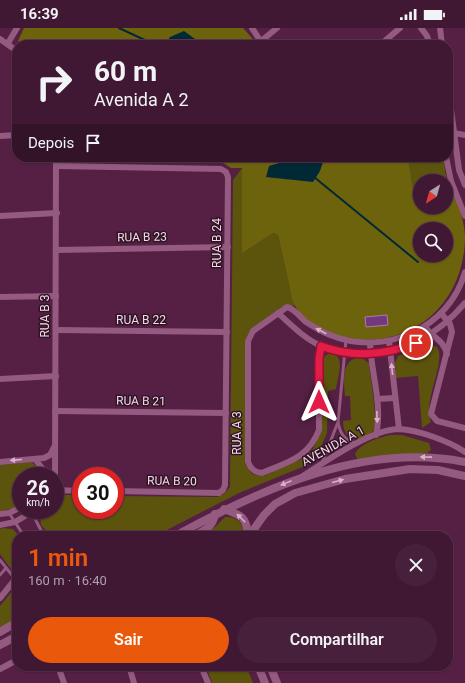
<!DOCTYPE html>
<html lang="pt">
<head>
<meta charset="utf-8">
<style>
  body { margin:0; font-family:Roboto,sans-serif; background:#47213b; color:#f1f3f6; height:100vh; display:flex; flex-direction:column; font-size:15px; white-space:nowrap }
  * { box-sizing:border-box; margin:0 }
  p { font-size:13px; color:#aea0ac }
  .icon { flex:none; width:22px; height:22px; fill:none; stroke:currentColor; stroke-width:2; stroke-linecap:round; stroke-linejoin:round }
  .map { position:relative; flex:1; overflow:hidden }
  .drawer { position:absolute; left:12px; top:503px; width:441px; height:140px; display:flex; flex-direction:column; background:#401833; border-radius:16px; box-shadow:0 1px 3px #0004,0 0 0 1px #59374e }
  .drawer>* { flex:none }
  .banner { position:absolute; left:12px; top:12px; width:441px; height:122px; border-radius:16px; box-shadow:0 1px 3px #0004,0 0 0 1px #59374e; background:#401833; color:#f1f3f6; overflow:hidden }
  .needle { width:26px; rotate:217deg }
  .fabs { position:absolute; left:413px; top:146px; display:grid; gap:8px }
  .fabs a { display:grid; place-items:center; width:40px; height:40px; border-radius:50%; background:#401833; box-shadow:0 1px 3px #0004,0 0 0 1px #59374e; font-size:20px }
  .speed { position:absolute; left:12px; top:439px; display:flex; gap:8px; font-size:20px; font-weight:700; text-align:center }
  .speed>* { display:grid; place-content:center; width:52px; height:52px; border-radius:50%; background:#401833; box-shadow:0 1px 3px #0004,0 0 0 1px #59374e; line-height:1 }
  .speed small { font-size:10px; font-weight:400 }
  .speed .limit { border:6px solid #d22; background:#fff; color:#111 }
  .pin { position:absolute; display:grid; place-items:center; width:34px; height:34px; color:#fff; margin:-17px; border:2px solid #fff; border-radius:50%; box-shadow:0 1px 4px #0007 }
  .me { position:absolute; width:44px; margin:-22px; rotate:0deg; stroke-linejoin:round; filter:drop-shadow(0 0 3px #0008) }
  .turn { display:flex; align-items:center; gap:14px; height:84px; padding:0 16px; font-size:18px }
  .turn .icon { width:52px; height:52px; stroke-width:2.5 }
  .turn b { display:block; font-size:28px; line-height:34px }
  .then { display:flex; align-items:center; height:38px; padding:0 16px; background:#0003; gap:8px; font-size:15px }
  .round { display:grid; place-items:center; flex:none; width:42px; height:42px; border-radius:21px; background:#47213b }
  .head { display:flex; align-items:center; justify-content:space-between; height:68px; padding:0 16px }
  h1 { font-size:24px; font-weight:600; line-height:30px; color:#ea580c }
  .primary-button { display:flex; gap:8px; margin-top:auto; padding:8px 16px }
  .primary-button a { flex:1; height:46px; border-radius:24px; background:#ea580c; color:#fff; font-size:16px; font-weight:600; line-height:46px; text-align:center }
  .primary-button a+a { background:#47213b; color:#f1f3f6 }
  .status { display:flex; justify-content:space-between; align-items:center; height:28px; padding:0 20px; background:#401833; direction:ltr }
  .status svg { height:11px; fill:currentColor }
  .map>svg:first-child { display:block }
  .green { fill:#5c530c }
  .forest { fill:#6d630d; fill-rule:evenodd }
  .water { fill:#002935 }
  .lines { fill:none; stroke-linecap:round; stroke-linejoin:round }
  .stream { stroke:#002935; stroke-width:2 }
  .building { fill:#73397c; stroke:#a97cb0 }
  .service { stroke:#945a7f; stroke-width:3 }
  .minor { stroke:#945a7f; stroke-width:6 }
  .tertiary { stroke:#945a7f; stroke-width:8 }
  .oneway { fill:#dab1ca }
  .route-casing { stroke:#92132f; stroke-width:10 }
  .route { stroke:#e11d48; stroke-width:7 }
  .labels { text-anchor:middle; stroke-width:3; stroke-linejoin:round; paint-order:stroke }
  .street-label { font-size:12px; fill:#f8d6ea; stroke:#2d1524 }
</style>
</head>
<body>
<div class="status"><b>16:39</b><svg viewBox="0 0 49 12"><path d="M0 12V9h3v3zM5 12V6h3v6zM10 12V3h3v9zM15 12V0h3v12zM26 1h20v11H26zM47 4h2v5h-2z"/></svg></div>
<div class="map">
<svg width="465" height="655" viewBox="0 0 465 655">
  <rect width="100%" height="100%" fill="#552044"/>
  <!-- green -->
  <g class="green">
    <path d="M408,129H443L447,154L420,153V159L413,160Z"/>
    <path d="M242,140V224L273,205L278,207L294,278L281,279L252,301L246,310L245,436L252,446L264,448L308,428L314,419L321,402L323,331C325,327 328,325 333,326C346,329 337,352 336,361L328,363L327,405L318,425L307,437L239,465L155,508H51L41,497L40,483L55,482V468L56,467H81V482H115V468L217,469L224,466L230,459L233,152Z"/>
    <path d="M427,316L437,319C447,334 422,373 431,394L422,400L418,348L396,350L395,335L398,328Z"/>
    <path d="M357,330L363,331L369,335C370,348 378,391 374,401C369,413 343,418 343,393L351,392L350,368H345C344,355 341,333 357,330Z"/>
    <path d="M390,407H402L429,415L431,422L427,425L358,432L355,426C359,416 380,409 390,407Z"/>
    <path d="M32,434L39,441V448H21V476L10,481L0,483V437Z"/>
    <path d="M225,489C237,488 245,496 243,508H200L215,499Z"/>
    <path d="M2,500L13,501L19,508H17V542L11,541L0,526V501Z"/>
    <path d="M17,557V591L0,600V578Z"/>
    <path d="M206,638H246L253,655H212Z"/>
  </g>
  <!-- forest -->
  <g class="forest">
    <path d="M24,0H243L258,17H200L195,11L170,9L166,17H53C43,13 34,13 24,16L18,13Z"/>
    <path d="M214,129H301L269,138L324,131L323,129H408L413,160L420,159V179H446L447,154C456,171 464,188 465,208C465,280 404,327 337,307C322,302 303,292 295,278C292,274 291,266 290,261C286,243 282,225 278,207L273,205L242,225V140H231ZM420,201H446V227H420Z"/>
  </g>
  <!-- water -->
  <g class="water">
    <path d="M184,3L195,11L200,17H166L170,9Z"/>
    <path d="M301,129H323L324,131L320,143L313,154L266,149L269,138Z"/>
  </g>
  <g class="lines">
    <!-- stream -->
    <g class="stream">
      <path d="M119,0L147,13L152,17"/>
      <path d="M289,129L293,132"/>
      <path d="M314,149L418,234"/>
    </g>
  </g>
  <!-- building -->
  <path class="building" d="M387,287L388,297L366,299L365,289Z"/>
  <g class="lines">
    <!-- service -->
    <g class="service">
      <path d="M346,312L338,394C340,405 344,412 355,415"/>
      <path d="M322,435L338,394"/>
      <path d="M9,485L24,508"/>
      <path d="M32,485L44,508"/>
      <path d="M0,532L15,551"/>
      <path d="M0,547L6,540"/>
    </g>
    <!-- minor -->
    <g class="minor">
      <path d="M252,0L263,17"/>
      <path d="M421,0L427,8L430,17"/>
      <path d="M440,0L442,17"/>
      <path d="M0,11L17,23"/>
      <path d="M260,14L277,0"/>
      <path d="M8,15L17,0"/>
      <path d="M380,17L400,0"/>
      <path d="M448,59L459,142L465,157"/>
      <path d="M448,104L465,107"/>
      <path d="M0,108L17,107"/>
      <path d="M446,129L451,153L465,188"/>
      <path d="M57,138L221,141L226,144L228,149L225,457L223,462L219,465L115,463"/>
      <path d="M0,188L57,185"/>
      <path d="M56,222L228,219"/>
      <path d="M0,269L56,268"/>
      <path d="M278,285C291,297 305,311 321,318C336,325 350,326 366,326C407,324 439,306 465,275"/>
      <path d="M441,285L450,296L452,304L431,386L437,393L465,400"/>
      <path d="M425,299C434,311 443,311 447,326"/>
      <path d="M56,302L227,304"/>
      <path d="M389,313L399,401"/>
      <path d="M370,315C371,345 383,377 376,407"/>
      <path d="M321,318L319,331V402C308,430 288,434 262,445C254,444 251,441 248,434V313L253,303L287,279C295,281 300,289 306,294C314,299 322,304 330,307C384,329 449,301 465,244"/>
      <path d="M0,351L56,348"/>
      <path d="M377,371L394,370"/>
      <path d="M55,383L226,385"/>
      <path d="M35,431L45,444L44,448"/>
      <path d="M0,434L44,430L50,427L54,419"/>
      <path d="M55,448L56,129"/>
      <path d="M303,448C326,433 372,401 399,401C418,402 449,413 465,424"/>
      <path d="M55,462L81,463"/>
      <path d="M0,486L9,485L21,479"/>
      <path d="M0,497L15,494L35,482"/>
      <path d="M44,508H45"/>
      <path d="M0,570L17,549"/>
      <path d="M58,638L64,655"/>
      <path d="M129,638L134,655"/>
      <path d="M201,638L208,655"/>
      <path d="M0,641L17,632"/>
    </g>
    <!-- tertiary -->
    <g class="tertiary">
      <path d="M224,481C241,487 247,489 248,508"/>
      <path d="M175,508C261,461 364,414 465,434"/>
      <path d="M194,508C205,502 213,499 215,486"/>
      <path d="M249,508L264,487L275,476L295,465L345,451L410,441L438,442L465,448"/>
      <path d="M0,604L17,594"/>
      <path d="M0,617L17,608"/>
      <path d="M258,638L265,655"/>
      <path d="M270,638L277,655"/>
    </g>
  </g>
  <!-- one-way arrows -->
  <defs><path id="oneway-solid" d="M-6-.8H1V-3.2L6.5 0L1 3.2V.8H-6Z"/></defs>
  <g class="oneway">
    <use href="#oneway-solid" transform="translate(321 303) rotate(-152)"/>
    <use href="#oneway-solid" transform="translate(392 341) rotate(-96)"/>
    <use href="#oneway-solid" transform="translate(377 389) rotate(88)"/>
    <use href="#oneway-solid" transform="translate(426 429) rotate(-179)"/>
    <use href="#oneway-solid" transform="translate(16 432) rotate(175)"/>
    <use href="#oneway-solid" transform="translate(338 453) rotate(-15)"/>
    <use href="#oneway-solid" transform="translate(286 455) rotate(158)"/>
    <use href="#oneway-solid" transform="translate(241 490) rotate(-135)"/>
  </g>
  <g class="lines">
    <!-- route casing -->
    <g class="route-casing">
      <path id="route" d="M319,374V331L321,318C352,330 386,327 416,315"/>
    </g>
    <!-- route -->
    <use href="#route" class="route"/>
  </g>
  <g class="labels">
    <!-- street labels -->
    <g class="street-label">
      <text transform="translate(142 209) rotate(-1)" y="4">RUA B 23</text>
      <text transform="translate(217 215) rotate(-90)" y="4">RUA B 24</text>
      <text transform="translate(45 288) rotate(-90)" y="4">RUA B 3</text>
      <text x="141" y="296">RUA B 22</text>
      <text transform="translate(141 373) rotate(1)" y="4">RUA B 21</text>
      <text transform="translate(237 405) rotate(-90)" y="4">RUA A 3</text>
      <text transform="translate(333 418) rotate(-29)" y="4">AVENIDA A 1</text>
      <text transform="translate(172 453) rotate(1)" y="4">RUA B 20</text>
    </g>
  </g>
</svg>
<div class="fabs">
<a><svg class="needle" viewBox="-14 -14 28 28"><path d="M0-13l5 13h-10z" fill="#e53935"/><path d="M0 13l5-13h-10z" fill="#aea0ac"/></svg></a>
<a><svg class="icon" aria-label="search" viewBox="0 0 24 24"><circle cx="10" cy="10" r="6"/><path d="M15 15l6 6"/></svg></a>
</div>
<div class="speed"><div>26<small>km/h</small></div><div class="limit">30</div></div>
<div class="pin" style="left:416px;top:315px;background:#d93025"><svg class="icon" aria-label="arrive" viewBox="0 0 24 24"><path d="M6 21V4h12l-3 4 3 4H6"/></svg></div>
<svg class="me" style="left:319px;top:374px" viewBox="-20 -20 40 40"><path d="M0-17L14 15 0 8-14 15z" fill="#e11d48" stroke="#fff" stroke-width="4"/></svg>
<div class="banner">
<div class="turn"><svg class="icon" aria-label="right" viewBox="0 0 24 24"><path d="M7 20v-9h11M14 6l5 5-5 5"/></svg><div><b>60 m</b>Avenida A 2</div></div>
<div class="then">Depois<svg class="icon" aria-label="arrive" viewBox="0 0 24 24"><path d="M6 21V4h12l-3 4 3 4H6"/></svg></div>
</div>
<section class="drawer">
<div class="head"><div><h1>1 min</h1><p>160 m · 16:40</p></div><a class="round"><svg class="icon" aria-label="close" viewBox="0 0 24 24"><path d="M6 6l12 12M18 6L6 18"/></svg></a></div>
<div class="primary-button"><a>Sair</a><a>Compartilhar</a></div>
</section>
</div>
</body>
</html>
